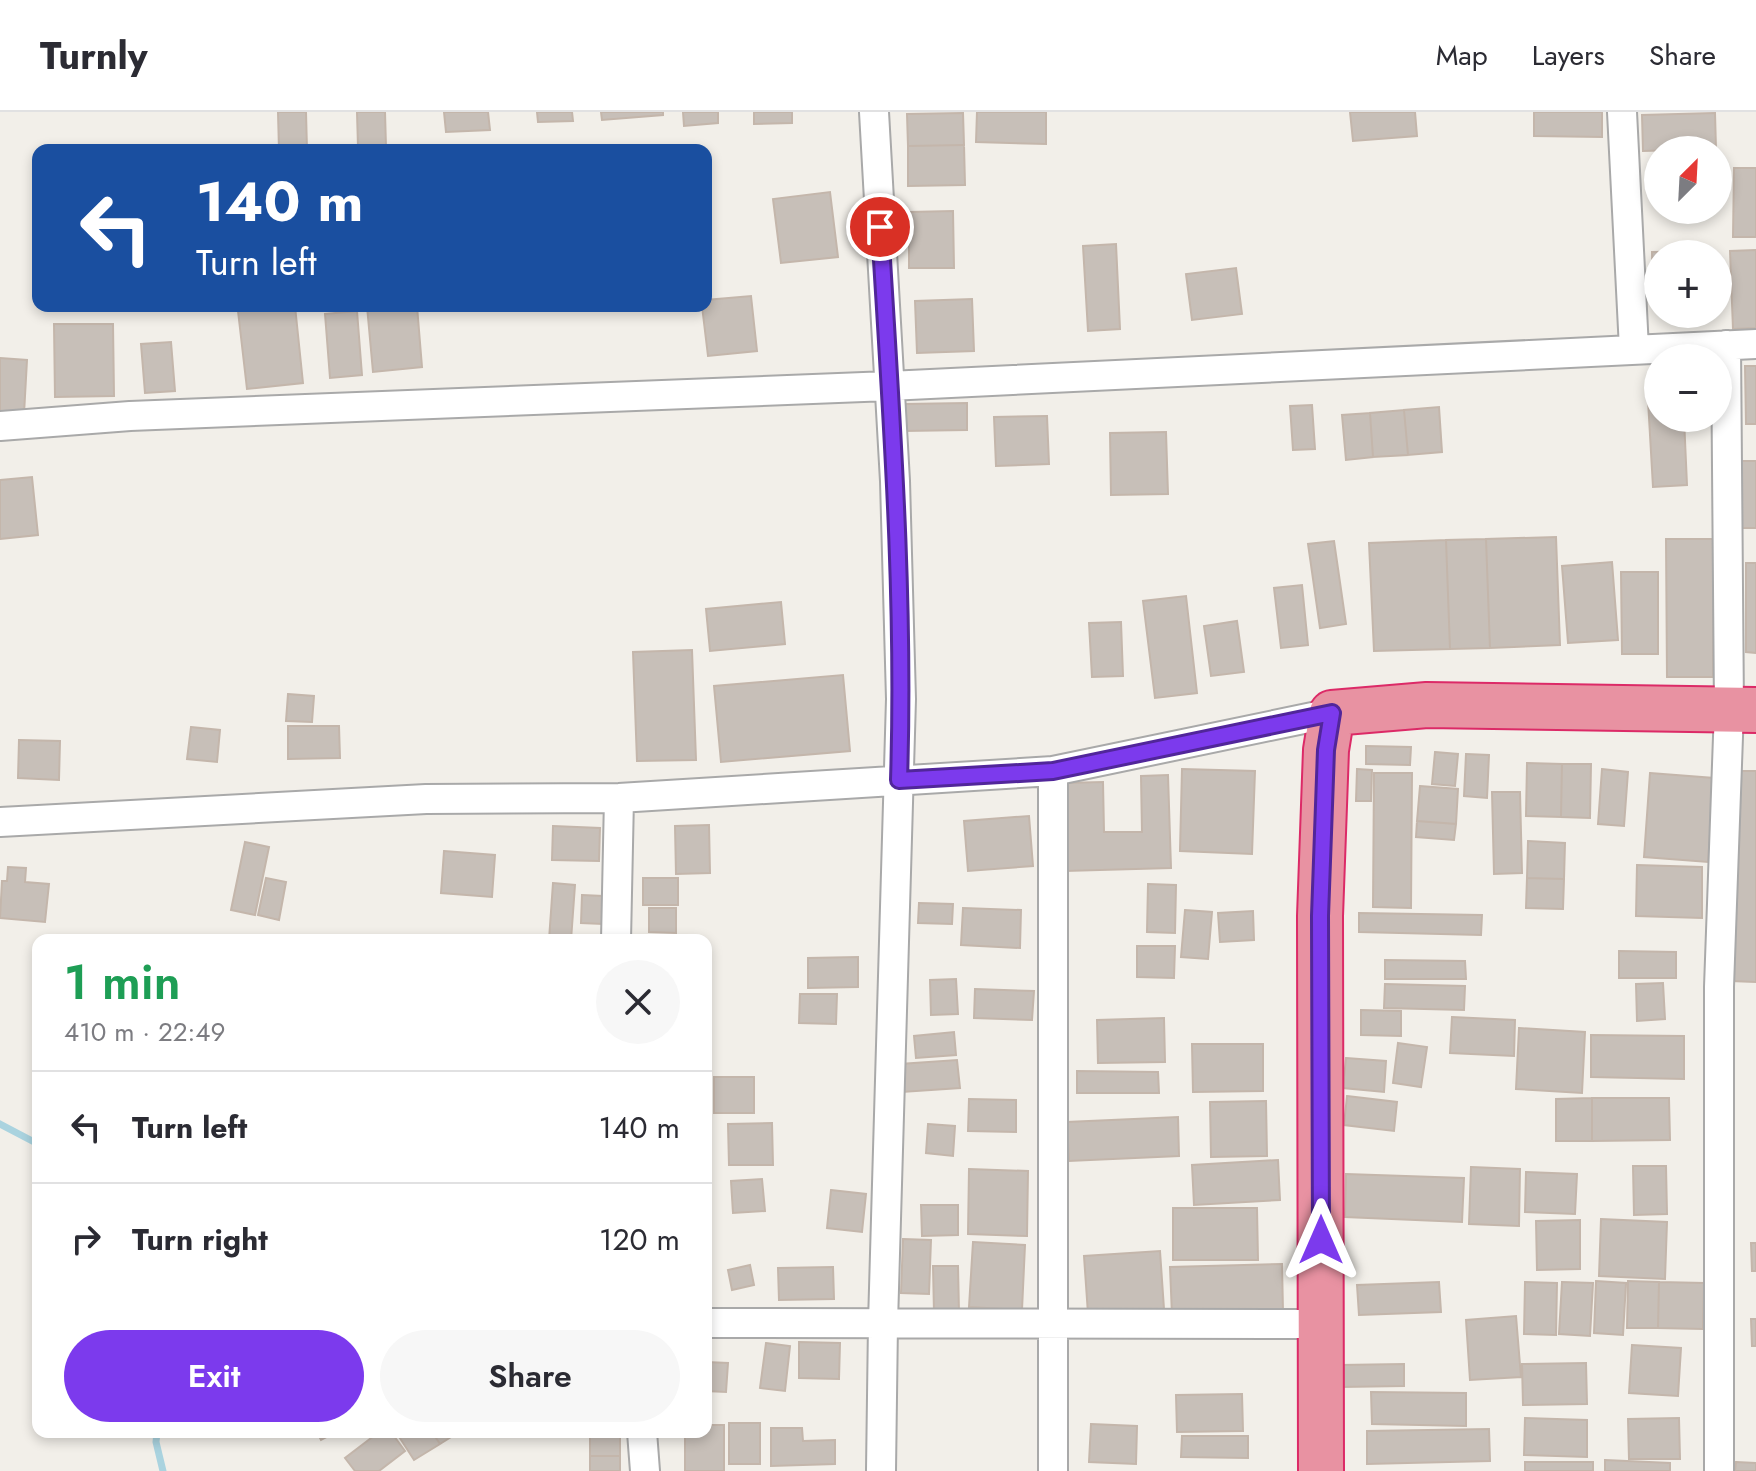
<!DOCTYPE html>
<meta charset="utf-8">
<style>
:root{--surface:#fff;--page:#f7f7f7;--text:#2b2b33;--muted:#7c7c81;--line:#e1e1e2;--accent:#7c3aed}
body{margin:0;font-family:Jost,sans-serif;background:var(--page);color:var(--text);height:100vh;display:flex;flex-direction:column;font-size:30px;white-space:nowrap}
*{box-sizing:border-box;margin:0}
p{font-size:26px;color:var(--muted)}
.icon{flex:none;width:44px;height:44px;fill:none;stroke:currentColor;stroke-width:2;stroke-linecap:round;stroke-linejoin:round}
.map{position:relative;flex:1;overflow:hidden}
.sheet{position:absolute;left:32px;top:822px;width:680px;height:504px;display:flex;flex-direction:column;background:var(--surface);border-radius:16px;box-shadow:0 4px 12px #0003}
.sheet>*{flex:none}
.guide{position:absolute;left:32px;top:32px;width:680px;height:168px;border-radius:16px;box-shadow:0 4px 12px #0003;background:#1a4fa0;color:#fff;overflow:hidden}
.needle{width:52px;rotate:24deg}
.buttons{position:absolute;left:1644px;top:24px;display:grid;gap:16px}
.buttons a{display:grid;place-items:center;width:88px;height:88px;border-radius:50%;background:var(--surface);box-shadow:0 4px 12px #0003;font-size:40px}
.pin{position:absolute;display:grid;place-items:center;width:68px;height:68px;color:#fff;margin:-34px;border:4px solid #fff;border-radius:50%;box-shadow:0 2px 8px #0007}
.me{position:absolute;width:88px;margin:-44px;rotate:0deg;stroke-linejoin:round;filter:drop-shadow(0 0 6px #0008)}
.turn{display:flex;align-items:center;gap:28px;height:168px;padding:0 32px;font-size:36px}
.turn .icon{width:104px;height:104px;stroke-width:2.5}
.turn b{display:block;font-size:56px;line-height:68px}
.round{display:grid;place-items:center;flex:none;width:84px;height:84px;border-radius:42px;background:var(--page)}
.headline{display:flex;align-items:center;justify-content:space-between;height:136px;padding:0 32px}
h1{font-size:48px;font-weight:600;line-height:60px;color:#1e9e55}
.button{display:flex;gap:16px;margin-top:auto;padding:16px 32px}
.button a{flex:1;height:92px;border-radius:48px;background:var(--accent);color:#fff;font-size:32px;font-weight:600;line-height:92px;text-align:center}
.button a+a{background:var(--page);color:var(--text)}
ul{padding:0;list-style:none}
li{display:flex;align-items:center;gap:24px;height:112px;padding:0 32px;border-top:2px solid var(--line)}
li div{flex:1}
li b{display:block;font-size:30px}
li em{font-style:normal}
header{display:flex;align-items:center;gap:48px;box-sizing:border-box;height:112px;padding:0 40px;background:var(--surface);border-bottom:2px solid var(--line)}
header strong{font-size:38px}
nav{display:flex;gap:44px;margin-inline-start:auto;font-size:28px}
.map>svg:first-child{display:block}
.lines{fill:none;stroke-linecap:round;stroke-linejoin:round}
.stream{stroke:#aad3df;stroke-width:7}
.building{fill:#c7bfb8;stroke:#c4b6ab;stroke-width:2}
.street-casing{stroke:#a9a9a9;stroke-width:32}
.highway-casing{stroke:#dc2a67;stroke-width:48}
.street{stroke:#fff;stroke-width:28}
.highway{stroke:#e892a2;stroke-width:44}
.route-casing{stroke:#51269a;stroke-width:20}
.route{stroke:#7c3aed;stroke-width:14}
</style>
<header>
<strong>Turnly</strong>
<nav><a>Map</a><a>Layers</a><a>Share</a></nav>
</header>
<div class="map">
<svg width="1756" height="1359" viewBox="0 0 1756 1359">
<rect width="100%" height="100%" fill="#f2efe9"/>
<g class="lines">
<path class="stream" d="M0,1012l38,20
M157,1320l-1,10 7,29"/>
</g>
<path class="building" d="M278,0h28l1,38h-28z
M357,0h28l1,35h-28z
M444,0h44l2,18 -44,2z
M537,0h35l1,9 -35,1z
M601,0h62v3l-61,5z
M683,0h35v11l-34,3z
M754,0h38v11l-38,1z
M977,0h69v32l-70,-2z
M1350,0h65l2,24 -64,5z
M1534,0h68v25l-68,-1z
M963,1l1,32 -56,1 -1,-32z
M1715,1l1,36 -73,2 -1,-36z
M964,33l1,40 -57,1v-40z
M1649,53h9v34h-8z
M1734,56h22v69h-23z
M830,80l8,65 -57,6 -8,-64z
M953,99l1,57h-45v-56z
M1116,132l4,85 -32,2 -5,-85z
M1756,138v78l-23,1 -3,-78z
M1713,139v3h-55v49h-5l-1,-51z
M1236,156l6,46 -50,6 -6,-46z
M751,184l6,55 -49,5 -6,-50h4v-6z
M972,187l2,52 -57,2 -2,-52z
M295,194l8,77 -56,6 -9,-78z
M367,194h50l5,61 -49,5z
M357,199l5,64 -32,3 -5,-64z
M54,212h59l1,72 -59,1z
M171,230l4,49 -30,2 -4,-49z
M0,246l27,2 -3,54 -24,-2z
M1745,254h11v58h-10z
M1658,270v36h26l3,67 -34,2 -6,-104z
M967,291v27l-63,1v-27z
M1312,293l3,44 -22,1 -3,-44z
M1439,295l3,45 -34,3 -4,-45z
M1404,298l4,45 -35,2 -3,-44z
M1370,301l3,44 -27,3 -4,-45z
M1047,304l2,48 -53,2 -2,-49z
M1166,320l2,62 -57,1 -1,-62z
M1741,349h15v67h-15z
M32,365l6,58 -38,4v-59z
M1556,425l4,108 -70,3 -4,-109z
M1486,427l4,109 -40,1 -4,-109z
M1666,427h47v138h-46z
M1446,428l4,109 -76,2 -5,-108z
M1334,429l12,83 -26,4 -12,-84z
M1612,450l6,78 -50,3 -6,-77z
M1746,451h10v90l-10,-1z
M1621,460h37v82h-36z
M1302,473l6,60 -27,3 -7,-60z
M1186,484l11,97 -42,5 -12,-97z
M781,490l4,42 -75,7 -4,-42z
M1237,509l7,51 -33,4 -7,-50z
M1121,510l2,54 -31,1 -3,-54z
M692,538l4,110 -59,1 -4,-109z
M843,563l7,76 -129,11 -7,-76z
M288,582l26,2 -2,26 -26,-1z
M288,614h51l1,32 -52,1z
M191,615l29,3 -3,32 -30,-3z
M19,628l41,1 -1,39 -41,-2z
M1366,634l45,1 -1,18 -44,-1z
M1435,640l23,2 -3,32 -23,-2z
M1466,642l23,1 -2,43 -23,-2z
M1527,651l35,1 -1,53 -35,-1z
M1562,652h29l-1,54 -29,-1z
M1182,657l73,2 -3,83 -72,-3z
M1357,657l15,1 -1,31h-15z
M1602,657l26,3 -4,54 -26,-2z
M1737,659h19v211l-25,-1z
M1374,661h38l-1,135 -38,-1z
M1650,661l64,5 -6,84 -64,-5z
M1168,663l3,93 -106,3 -2,-88 40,-1 1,50h38l-1,-56z
M1420,674l38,3 -2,35 -39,-3z
M1492,680h28l2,81 -28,1z
M1029,704l4,50 -65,5 -4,-50z
M1417,709l39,3 -2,16 -38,-3z
M709,713l1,48 -34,1 -1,-48z
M553,714l47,2 -1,33 -47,-1z
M1528,729l37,2 -1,36 -37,-1z
M245,730l24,5 -14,68 -24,-5z
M444,739l51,4 -3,42 -51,-4z
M1637,753l65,2v51l-66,-2z
M8,755l18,1 -1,14 24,2 -4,38 -45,-4 2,-37h5z
M266,766l20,4 -7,38 -21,-5z
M643,766h35v27h-35z
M1527,766l37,1 -1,30 -37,-1z
M553,771l22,2 -4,55h-22z
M1148,772l28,1 -1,48 -28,-1z
M582,783l21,1v28l-22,-1z
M919,791l34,1 -1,20 -34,-1z
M649,796h27v25l-27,-1z
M963,796l58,2 -1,38 -59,-3z
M1185,798l27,2 -4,47 -27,-2z
M1253,799l1,29 -34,2 -2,-29z
M1359,801l123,2 -1,20 -122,-3z
M1137,834h38l-1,32 -37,-1z
M1619,839l57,1v26h-57z
M858,845v30l-50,1v-30z
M1385,848l80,1 1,18h-81z
M956,867l2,35 -27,1 -1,-35z
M1663,871l2,36 -28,2 -1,-37z
M1385,872l80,2 -1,24 -80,-2z
M975,877l59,2 -2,29 -58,-2z
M800,882h37l-1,30 -37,-1z
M1361,898l40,1v25l-40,-1z
M1452,905l63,3 -1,36 -64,-3z
M1164,906l1,44 -67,1 -1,-43z
M1519,916l66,4 -3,61 -66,-4z
M954,920l2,23 -40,3 -2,-22z
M1591,923l93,1v43l-93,-2z
M1398,931l29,4 -6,40 -28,-4z
M1192,932h71v47l-70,1z
M1346,946l40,3 -2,31 -41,-4z
M957,948l3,28 -58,4 -2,-28z
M1077,959l81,1 1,21h-82z
M714,965h40v36h-40z
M1347,984l50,6 -3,29 -50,-6z
M1592,986v43h-36v-42z
M1592,986h77l1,42 -78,1z
M969,987l47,1v32l-48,-1z
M1266,989l1,55 -56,1 -1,-55z
M1178,1005l1,39 -110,5 -2,-39z
M772,1011l1,42h-44l-1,-41z
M928,1012l27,2 -2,30 -27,-3z
M1278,1048l2,40 -86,5 -2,-40z
M1633,1054h33l1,48 -33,1z
M1471,1055l49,2 -1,57 -50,-2z
M969,1057l59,2 -1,65 -59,-2z
M1526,1060l51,2 -2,40 -50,-2z
M1346,1062l118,4 -2,44 -117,-5z
M762,1067l3,32 -32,2 -2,-32z
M831,1078l35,4 -4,38 -35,-4z
M921,1093h37v30l-36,1z
M1173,1096h84l1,52h-85z
M1601,1107l66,3 -2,57 -66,-3z
M1580,1108v49l-43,1 -1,-49z
M903,1127l28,1 -2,54 -28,-1z
M973,1130l52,3 -3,65 -53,-3z
M1751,1131h5v28h-4z
M1160,1139l4,58 -76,5 -4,-58z
M1282,1152l1,48 -111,3 -2,-48z
M750,1153l4,20 -22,5 -4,-20z
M933,1154h25l1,47h-25z
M833,1155l1,32 -55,1 -1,-32z
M1596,1169l30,2 -3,52 -29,-2z
M1628,1169l31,1 -1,46h-31z
M1439,1170l2,30 -82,3 -2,-30z
M1525,1170l32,1 -1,52 -32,-1z
M1562,1170l31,1 -3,53 -31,-2z
M1659,1170l45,1 -1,46 -45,-1z
M1516,1204l5,61 -51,3 -4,-60z
M1751,1207h5v27h-4z
M799,1230l41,1 -1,36 -40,-1z
M766,1231l24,3 -5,45 -25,-3z
M1632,1233l49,3 -3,48 -49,-3z
M706,1250l22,1 -2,29 -20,-1z
M1586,1251l1,41 -64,1 -1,-41z
M1404,1252v22l-63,1 -1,-22z
M1371,1280l95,1v33l-94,-2z
M1242,1282l1,37 -66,1 -1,-37z
M1525,1306l62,2v37l-63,-2z
M1679,1306l1,41h-51l-1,-40z
M729,1311h31v41h-31z
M1091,1312l46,2 -1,38 -47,-2z
M706,1313h18v46h-39v-39h21z
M771,1316h31l1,13 32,-1v24l-64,2z
M1489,1317l1,32 -123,3v-33z
M317,1320h19l-15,8z
M379,1320h12l14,19 -26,20h-24l-10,-13z
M396,1320h36l8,12 -26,16z
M432,1320h27l-19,12z
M590,1320h30v24h-30z
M1182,1324h66v22l-67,-1z
M590,1344h30v15h-30z
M1605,1348l65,3v8h-65z
M1525,1350h68v9h-68z
M1736,1350l20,1v8h-21z"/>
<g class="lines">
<g class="street-casing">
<path id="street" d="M874,0l21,369 6,218 -18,624 -2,148
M1622,0l12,237
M0,314l130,-10 759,-30 867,-42
M0,710l426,-23 193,-1 434,-27 279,-58
M616,828l3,-142
M706,1211l615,1
M642,1320l3,39
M1053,1359v-700
M1719,1359v-484l10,-278 -3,-364"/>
</g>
<g class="highway-casing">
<path id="highway" d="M1321,1359l-1,-555 6,-166 6,-37 95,-8 329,5"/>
</g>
<use href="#street" class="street"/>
<use href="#highway" class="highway"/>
</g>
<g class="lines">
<g class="route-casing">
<path id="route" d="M880,115c11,184 25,369 19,553l154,-9 279,-58 -6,37 -6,166 1,324"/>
</g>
<use href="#route" class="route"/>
</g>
</svg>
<div class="buttons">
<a><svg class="needle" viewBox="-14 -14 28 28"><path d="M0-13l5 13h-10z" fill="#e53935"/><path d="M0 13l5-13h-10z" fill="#7c7c81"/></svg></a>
<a>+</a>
<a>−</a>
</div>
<div class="pin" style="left:880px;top:115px;background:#d93025"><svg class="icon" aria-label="arrive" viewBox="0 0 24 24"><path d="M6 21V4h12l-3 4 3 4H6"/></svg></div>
<svg class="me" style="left:1321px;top:1128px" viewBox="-20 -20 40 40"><path d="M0-17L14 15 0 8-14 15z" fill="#7c3aed" stroke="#fff" stroke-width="4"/></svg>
<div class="guide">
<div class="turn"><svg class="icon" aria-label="left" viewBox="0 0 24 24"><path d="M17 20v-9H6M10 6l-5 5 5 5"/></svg><div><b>140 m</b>Turn left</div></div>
</div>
<section class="sheet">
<div class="headline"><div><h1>1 min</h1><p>410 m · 22:49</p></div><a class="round"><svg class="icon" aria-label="close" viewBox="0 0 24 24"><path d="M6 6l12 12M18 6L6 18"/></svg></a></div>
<ul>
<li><svg class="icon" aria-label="left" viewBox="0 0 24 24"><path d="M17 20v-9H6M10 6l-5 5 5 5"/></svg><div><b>Turn left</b></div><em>140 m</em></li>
<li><svg class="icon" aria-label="right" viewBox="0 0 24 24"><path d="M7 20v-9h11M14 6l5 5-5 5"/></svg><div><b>Turn right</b></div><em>120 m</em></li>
</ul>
<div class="button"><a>Exit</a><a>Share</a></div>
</section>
</div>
